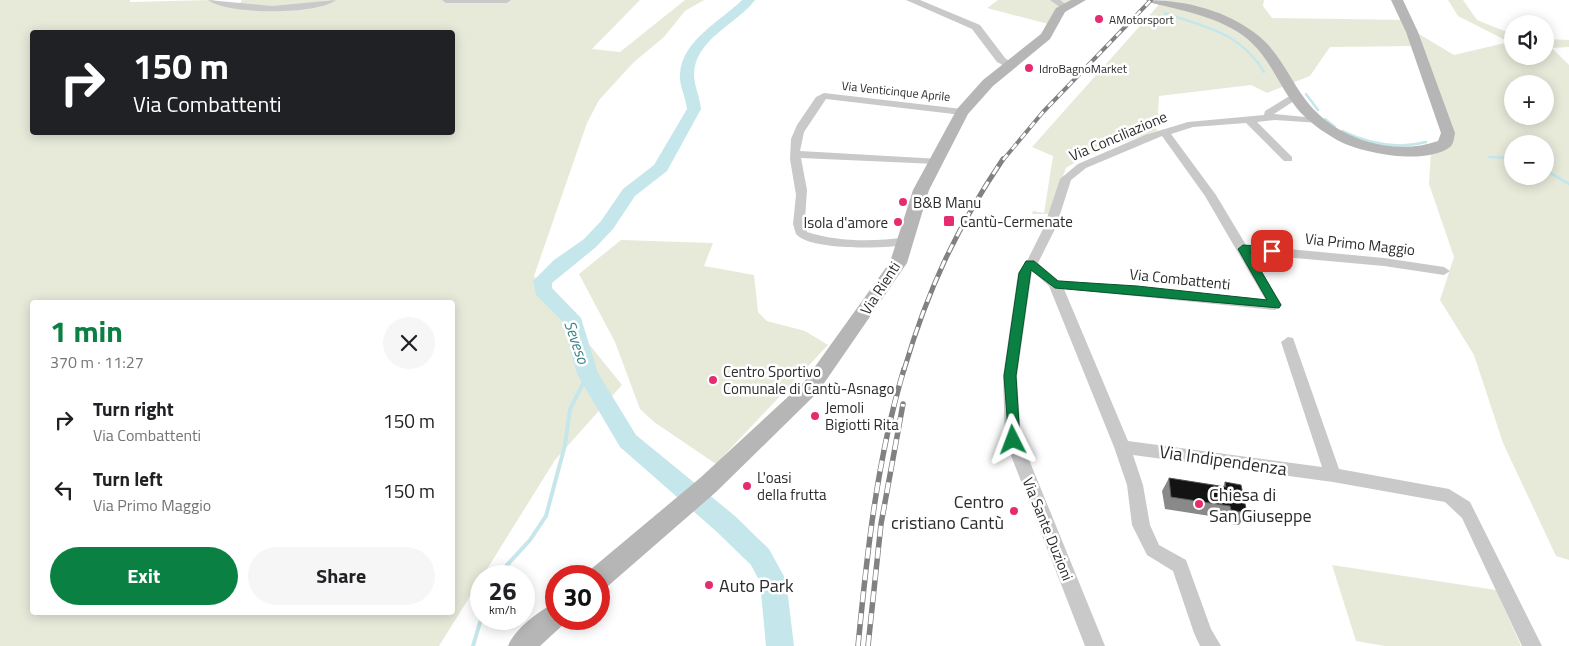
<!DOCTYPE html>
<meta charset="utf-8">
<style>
:root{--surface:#fff;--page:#f6f6f6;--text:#202124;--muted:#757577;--accent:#0b8043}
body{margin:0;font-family:"Titillium Web",sans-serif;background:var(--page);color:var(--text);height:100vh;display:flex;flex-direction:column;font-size:19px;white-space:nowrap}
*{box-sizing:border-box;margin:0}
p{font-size:16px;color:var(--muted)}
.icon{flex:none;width:28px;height:28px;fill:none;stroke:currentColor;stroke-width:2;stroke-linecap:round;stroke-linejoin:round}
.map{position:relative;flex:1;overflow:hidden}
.details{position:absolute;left:30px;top:300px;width:425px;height:315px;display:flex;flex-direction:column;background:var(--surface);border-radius:5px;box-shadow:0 2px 12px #0003}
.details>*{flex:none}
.top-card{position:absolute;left:30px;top:30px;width:425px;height:105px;border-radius:5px;box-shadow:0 2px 12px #0003;background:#202124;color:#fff;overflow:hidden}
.fabs{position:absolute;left:1504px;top:15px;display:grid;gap:10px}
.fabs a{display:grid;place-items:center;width:50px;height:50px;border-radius:50%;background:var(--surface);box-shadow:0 2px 12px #0003;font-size:25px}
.speed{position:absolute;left:470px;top:565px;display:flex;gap:10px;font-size:25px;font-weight:700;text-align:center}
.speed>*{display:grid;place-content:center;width:65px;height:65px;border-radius:50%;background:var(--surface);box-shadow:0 2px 12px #0003;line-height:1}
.speed small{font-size:12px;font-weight:400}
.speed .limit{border:8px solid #d22;background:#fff;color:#111}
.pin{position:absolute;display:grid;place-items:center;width:42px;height:42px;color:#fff;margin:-21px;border-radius:10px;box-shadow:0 2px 8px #0006}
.me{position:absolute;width:55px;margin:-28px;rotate:357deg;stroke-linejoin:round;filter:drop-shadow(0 0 4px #0008)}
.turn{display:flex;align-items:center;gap:18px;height:105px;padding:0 20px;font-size:22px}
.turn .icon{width:65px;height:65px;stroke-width:2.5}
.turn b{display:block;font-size:35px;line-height:42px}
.round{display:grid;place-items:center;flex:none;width:52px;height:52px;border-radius:26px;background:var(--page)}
.head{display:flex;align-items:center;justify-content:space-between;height:85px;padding:0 20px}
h1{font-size:30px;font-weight:700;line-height:38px;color:var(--accent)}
.primary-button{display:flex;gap:10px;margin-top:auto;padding:10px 20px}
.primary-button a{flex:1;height:58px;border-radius:30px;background:var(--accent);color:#fff;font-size:20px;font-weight:700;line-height:58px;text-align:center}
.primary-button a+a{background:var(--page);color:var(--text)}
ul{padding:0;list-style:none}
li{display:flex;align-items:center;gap:15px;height:70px;padding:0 20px}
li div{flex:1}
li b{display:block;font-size:19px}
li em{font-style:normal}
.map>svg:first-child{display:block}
.green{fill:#e7ead9;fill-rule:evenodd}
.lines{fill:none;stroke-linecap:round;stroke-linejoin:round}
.stream-far2{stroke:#c5e7eb;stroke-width:2.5}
.stream-far1{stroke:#c5e7eb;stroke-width:3}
.stream{stroke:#c5e7eb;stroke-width:4}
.river{fill:#c5e7eb;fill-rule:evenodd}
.minor{fill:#c9c9c9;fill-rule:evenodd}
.tertiary{fill:#c9c9c9;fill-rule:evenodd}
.secondary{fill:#b6b6b6;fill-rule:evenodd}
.rail-far2-casing{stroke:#818181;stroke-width:4}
.rail-far1-casing{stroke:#818181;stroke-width:5}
.rail-casing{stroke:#818181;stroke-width:5.5}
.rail-far2{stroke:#fff;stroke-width:2.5;stroke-dasharray:7;stroke-linecap:butt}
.rail-far1{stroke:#fff;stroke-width:3;stroke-dasharray:9;stroke-linecap:butt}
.rail{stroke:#fff;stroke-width:4;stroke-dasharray:11;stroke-linecap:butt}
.wall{fill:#898989}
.building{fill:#131313;stroke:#5a5a5a}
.route{fill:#0b8043;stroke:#07532c}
.poi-dot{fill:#e62b70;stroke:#fff;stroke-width:2}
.labels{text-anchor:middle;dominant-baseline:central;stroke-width:5;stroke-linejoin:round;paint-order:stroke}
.far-poi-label{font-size:12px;fill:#2c2c2c;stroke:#fff;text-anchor:start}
.far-street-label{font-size:12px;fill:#2c2c2c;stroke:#fff}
.street-label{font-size:15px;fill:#2c2c2c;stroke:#fff}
.poi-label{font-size:15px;fill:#2c2c2c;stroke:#fff;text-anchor:start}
.water-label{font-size:16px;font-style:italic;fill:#388088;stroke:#fff}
.near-street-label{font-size:18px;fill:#2c2c2c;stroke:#fff}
.near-poi-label{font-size:18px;fill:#2c2c2c;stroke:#fff;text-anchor:start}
</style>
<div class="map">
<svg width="1569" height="646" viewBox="0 0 1569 646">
<rect width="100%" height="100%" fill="#fff"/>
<path class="green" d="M0,0h130v2l82,-2 26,7 4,-7h398l-48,49 28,3 65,-52h19l-19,11 -21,26 -30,25 -35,38 -12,23 -53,153 88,109 -67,75 -116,186h-439zM32,32h420v100h-420zM32,302h420v310h-420z
M998,0h77l-27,24 -61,-16z
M1163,0h101l-1,6 9,12 140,2 7,14 35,21 55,-13 -51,-26 -10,-16h15l14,20 35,14v22h33v-17l24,1v7l-17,1 17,17v495l-13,-4 -53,-113 -29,-88 -34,-55 14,-43 -25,-73 2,-33 14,-7 -28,-98 -87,1 -20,29 -43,17 -16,-8 -92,11 -2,35 -72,25 -19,12 -17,46h-17l1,-3 11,2 9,-57 -21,-9zM1512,84h33v32h-33zM1512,144h33v32h-33z
M621,240l92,3 -9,23 50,9 4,37 9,9 38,10 23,14 -112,119 -62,-42 -14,-13 -25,-67 -36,-68z
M1332,565l164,25 25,56h-136l-29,-5z"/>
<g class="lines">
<path class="stream-far2" d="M1165,13c42,15 75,19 99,59
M1306,94l12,16
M1325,119l10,8
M1342,131c27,13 54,19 84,11
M1489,157l23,1"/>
<path class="stream-far1" d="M1545,170l24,14"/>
<path class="stream" d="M497,576l33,-36 16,-24 19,-71 5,-36 18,-35
M473,646l8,-27"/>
<path class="river" d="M742,0h13c-18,24 -60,39 -61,74 0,12 6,23 7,35l-34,62 -32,25 -22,33 -17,18 -44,36v5l29,30 17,55 38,62 99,81 34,33 17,31 8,66h-28l-6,-64 -9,-17 -34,-33 -97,-85 -43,-73 -15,-53 -26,-26 -3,-14 21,-21 30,-21 17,-18 22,-32 31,-24 33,-56c-1,-12 -8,-23 -7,-35 2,-34 41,-53 62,-74z"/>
<path class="minor" d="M208,0l64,6 64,-6c-19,15 -109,15 -128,0z
M442,0h69l-4,3h-61z
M1050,0h10l8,6 -7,2z
M1296,92l4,1v4l-26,17 42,4 5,3 -1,2 -45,-3 -18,2 35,35v4h-8l-38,-38 -53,4 -22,7 45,61 30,50 138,13 60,9 6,4 -6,4 -60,-9 -133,-12 31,51 -7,5 -211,-21 64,152 194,26 -41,-125 7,-5 5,1 46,131 110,20 21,13 72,144h-20l-60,-128 -17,-16 -112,-20 -200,-27 10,30 7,40 9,20 27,15 25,69 10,17h-21l-6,-13 -21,-62 -26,-16 -15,-30 -5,-40 -13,-38 -65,-161 -17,-15 -15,105 4,64 84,206h-20l-80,-206 -2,-64 15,-103 10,-14 16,-32 16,-48 18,-15 67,-29 43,-13 76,-7 1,-4zM1162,136l43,60 60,103 -207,-19 -20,-17 18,-36 15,-47 15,-12z
M824,93l138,16 5,3 -5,3 -136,-16 -22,33 -4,19 140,8v4l-4,1 -135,-6 6,32 -2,29 2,13c31,10 67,10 99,5l6,4 -2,3c-21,5 -100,7 -114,-10l-3,-10 3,-29 -6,-36 1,-20 6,-14 19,-28z"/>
<path class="tertiary" d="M906,0h14l60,25 25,33 11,8 -6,3 -13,-7 -25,-33z"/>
<path class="secondary" d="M1071,0h15l-21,12 -15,27 -57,47 -25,28 -39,76 -22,73 -89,129 -102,100 -108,94 -9,3v-13h-11l2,-6 110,-92 104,-96 86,-120 23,-72 44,-81 26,-29 58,-46 15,-26z
M1146,0c40,0 83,11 114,37 20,17 30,42 45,62 29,40 88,58 133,42l3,-8 -35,-101 -15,-32h12l15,32 37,101c-1,4 -1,11 -5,14 -24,18 -82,7 -107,-4 -16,-8 -30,-18 -43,-31 -22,-25 -30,-58 -59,-78 -29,-19 -61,-24 -93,-32z
M556,603v16h11l-2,4 -25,23h-32c7,-17 31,-36 48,-43z"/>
<g class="rail-far2-casing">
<path id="rail-far2" d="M1003,160l40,-48 108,-112"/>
</g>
<g class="rail-far1-casing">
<path id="rail-far1" d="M904,370c24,-81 52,-141 99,-211"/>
</g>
<g class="rail-casing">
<path id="rail" d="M858,646c9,-93 19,-187 46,-277
M868,646l13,-122 22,-120"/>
</g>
<use href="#rail-far2" class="rail-far2"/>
<use href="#rail-far1" class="rail-far1"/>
<use href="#rail" class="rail"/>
</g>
<path class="wall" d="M1169,478l54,9 2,-5 22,31 -8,12 -16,-2v-5l-58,-9 -3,-18z"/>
<path class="building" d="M1169,478l57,9 -1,-5 16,3 6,28 -16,-3 -1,-4 -59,-9z"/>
<path class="route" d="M1243,245l29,2 6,4 -6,3 -22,-2 31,53 -2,3 -224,-20 -24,-18 -15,106 4,64 -7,5 -4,-1 -5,-68 15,-103 7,-12h8l24,20 79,5 130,14 -29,-51z"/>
<g class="poi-dot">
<circle cx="1099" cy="19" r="5"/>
<circle cx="1029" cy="68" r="5"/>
<circle cx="903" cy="202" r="5"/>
<rect x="943" y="215" width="12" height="12" rx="2.5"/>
<circle cx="898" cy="222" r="5"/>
<circle cx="713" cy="380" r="5"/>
<circle cx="815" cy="416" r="5"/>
<circle cx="747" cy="486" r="5"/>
<circle cx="1199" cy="504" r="5"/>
<circle cx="1014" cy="511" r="5"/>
<circle cx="709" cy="585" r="5"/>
</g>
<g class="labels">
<g class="far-poi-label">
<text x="1109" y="19">AMotorsport</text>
<text x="1039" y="68">IdroBagnoMarket</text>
</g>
<g class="far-street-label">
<text transform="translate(896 91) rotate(6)">Via Venticinque Aprile</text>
</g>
<g class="street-label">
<text transform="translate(1118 136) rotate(-23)">Via Conciliazione</text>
<text transform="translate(1360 244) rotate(6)">Via Primo Maggio</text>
<text transform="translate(1180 279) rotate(6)">Via Combattenti</text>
<text transform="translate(880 288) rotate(-57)">Via Rienti</text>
<text transform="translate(1048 529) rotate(68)">Via Sante Duzioni</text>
</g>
<g class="poi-label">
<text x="913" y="202">B&amp;B Manu</text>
<text x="960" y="221">Cantù-Cermenate</text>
<text x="888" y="222" text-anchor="end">Isola d'amore</text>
<text x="723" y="371">Centro Sportivo<tspan x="723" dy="17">Comunale di Cantù-Asnago</tspan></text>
<text x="825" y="407">Jemoli<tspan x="825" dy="17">Bigiotti Rita</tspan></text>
<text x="757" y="477">L'oasi<tspan x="757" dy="17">della frutta</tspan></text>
</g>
<g class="water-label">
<text transform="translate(577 342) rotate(71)">Seveso</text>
</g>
<g class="near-street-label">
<text transform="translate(1223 460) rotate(8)">Via Indipendenza</text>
</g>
<g class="near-poi-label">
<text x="1209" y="494">Chiesa di<tspan x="1209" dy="21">San Giuseppe</tspan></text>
<text x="1004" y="501" text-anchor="end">Centro<tspan x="1004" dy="21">cristiano Cantù</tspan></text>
<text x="719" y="585">Auto Park</text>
</g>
</g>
</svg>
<div class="fabs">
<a><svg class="icon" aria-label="sound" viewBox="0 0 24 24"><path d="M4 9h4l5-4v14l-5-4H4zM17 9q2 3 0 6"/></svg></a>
<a>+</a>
<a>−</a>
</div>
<div class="speed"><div>26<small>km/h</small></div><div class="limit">30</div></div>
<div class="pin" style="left:1272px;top:251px;background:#d93025"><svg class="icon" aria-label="arrive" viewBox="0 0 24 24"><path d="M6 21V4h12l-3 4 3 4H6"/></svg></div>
<svg class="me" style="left:1013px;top:440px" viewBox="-20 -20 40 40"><path d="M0-17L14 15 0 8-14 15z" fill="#0b8043" stroke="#fff" stroke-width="4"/></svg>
<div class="top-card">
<div class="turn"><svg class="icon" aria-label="right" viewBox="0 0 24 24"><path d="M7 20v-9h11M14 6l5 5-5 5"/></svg><div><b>150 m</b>Via Combattenti</div></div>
</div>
<section class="details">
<div class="head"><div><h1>1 min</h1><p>370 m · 11:27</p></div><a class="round"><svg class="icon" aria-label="close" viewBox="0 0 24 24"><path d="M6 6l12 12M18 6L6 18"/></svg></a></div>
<ul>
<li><svg class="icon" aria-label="right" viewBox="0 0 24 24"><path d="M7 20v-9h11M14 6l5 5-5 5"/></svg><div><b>Turn right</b><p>Via Combattenti</p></div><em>150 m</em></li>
<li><svg class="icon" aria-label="left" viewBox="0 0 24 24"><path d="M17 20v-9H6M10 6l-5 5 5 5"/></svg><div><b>Turn left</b><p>Via Primo Maggio</p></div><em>150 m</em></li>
</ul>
<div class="primary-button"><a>Exit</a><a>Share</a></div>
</section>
</div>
